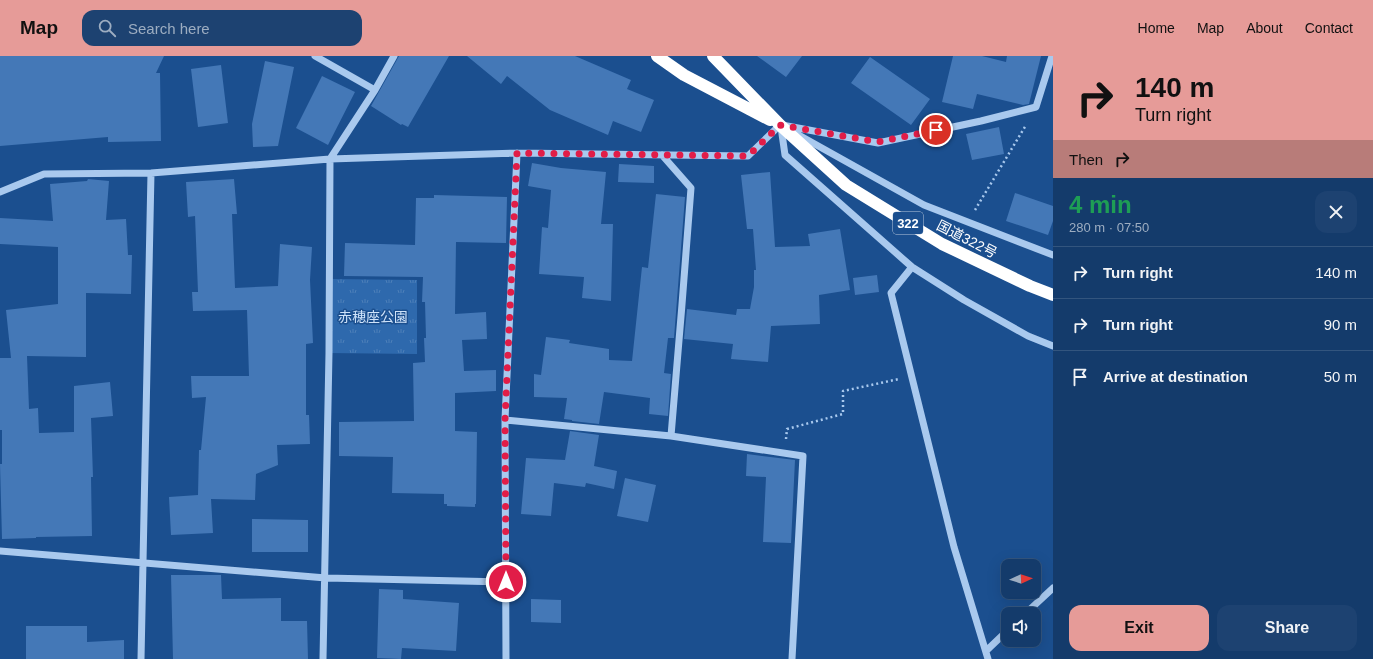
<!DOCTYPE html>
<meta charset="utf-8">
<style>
:root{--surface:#143b6b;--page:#1d4271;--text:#f1f3f6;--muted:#9dadc1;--line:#33557e;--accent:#e69b98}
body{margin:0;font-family:Helvetica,"Noto Sans JP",sans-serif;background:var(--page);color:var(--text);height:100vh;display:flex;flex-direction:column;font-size:15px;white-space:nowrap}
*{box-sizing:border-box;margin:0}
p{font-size:13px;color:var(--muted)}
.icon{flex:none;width:22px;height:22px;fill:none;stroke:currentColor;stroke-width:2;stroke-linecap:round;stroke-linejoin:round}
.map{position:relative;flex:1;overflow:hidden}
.panel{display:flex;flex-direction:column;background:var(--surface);width:320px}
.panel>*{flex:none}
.guide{background:#e69b98;color:#111;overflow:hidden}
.needle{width:26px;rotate:87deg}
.controls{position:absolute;left:1001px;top:503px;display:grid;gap:8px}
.controls a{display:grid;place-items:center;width:40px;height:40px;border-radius:8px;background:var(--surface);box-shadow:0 4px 16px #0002,0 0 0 1px var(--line);font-size:20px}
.pin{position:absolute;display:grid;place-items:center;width:34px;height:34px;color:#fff;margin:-17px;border:2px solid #fff;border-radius:50%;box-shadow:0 1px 4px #0007}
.me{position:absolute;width:44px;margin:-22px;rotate:0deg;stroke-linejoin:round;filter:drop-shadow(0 0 3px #0008)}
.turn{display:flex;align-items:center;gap:14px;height:84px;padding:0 16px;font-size:18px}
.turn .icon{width:52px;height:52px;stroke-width:2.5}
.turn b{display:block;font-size:28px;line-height:34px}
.then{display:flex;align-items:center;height:38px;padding:0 16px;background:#0003;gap:8px;font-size:15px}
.round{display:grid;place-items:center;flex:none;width:42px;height:42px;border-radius:12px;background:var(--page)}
.head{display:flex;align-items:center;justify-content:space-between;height:68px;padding:0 16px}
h1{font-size:24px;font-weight:700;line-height:30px;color:#1e9e55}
.button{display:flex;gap:8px;margin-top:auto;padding:8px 16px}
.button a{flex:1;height:46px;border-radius:12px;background:var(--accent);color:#111;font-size:16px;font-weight:700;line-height:46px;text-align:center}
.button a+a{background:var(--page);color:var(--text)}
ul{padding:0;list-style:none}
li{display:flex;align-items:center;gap:12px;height:52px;padding:0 16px;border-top:1px solid var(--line)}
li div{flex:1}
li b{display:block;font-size:15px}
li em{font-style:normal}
header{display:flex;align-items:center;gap:24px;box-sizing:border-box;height:56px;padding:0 20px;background:var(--accent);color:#111}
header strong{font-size:19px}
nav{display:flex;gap:22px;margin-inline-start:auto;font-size:14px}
.search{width:280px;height:36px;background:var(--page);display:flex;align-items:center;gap:10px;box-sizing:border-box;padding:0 14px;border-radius:12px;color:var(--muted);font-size:15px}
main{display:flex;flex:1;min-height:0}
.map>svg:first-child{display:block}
.park{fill:url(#park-tufts)}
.building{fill:#4478b7}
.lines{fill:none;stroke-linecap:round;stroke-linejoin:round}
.path{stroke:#a9c9ee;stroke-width:2.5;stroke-dasharray:2 3;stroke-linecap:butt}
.minor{stroke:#a9c9ee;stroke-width:7}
.highway{stroke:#fff;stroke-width:12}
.route{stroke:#e11d48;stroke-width:7;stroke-dasharray:0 12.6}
.labels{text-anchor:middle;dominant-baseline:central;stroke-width:3;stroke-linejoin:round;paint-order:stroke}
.shield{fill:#1b4f8f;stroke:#bbcadd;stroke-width:1}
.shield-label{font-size:13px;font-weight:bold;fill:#fff}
.street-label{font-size:14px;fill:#fff;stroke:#1b4f8f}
.park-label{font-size:14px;fill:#cfe3fa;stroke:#1b4f8f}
</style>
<header>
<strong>Map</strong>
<div class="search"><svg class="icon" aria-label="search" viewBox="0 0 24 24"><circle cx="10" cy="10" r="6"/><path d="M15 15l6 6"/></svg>Search here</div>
<nav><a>Home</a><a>Map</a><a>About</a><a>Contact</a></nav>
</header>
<main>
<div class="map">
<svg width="1053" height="603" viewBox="0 0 1053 603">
<defs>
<pattern id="park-tufts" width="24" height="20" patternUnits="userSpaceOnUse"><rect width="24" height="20" fill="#2e69ad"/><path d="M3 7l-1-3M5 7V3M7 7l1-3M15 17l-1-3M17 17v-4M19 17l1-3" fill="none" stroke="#4d80b9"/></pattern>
</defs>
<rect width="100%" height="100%" fill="#1b4f8f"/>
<path class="park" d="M330,223l87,1v74l-88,-1z"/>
<path class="building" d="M0,0h164l-8,17h4l1,68 -53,1v-5l-108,9z
M399,0h50l-41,71 -6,-3 -1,1 -30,-19z
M467,0h108l56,24 -4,9 27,11 -13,32 -28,-11 -5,14 -58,-25 -43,-34 -6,8z
M757,0h45l-16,21z
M953,0h29l24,6 1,-6h34l-12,48 -6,1 -46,-11 -4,15 -31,-7z
M870,1l60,42 -19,26 -60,-42z
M265,5l29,6 -16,79 -25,1 -1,-23z
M221,9l7,58 -30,4 -7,-58z
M322,20l33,16 -27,53 -32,-17z
M999,71l5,27 -32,6 -6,-26z
M532,107l29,5 45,4 -5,52h12l-2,77 -29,-3 2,-21 -45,-3 3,-47 6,1 3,-38 -23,-4z
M619,108l35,2v17l-36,-1z
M770,116l5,75 35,-1 -2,-12 32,-5 10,61 -31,5 1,29 -49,2 -3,36 -37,-3 2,-15 -49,-5 3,-30 49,6 1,-6h13l4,-22v-17h2l-3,-41h-6l-6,-54z
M88,123l21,2 -3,39 20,-1 2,36h4l-1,39 -45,-1v64l-59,-1 2,53 9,-1 1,25 35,-1v-46l36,-4 3,34 -22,2 2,59h-2l1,59 -56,1v1l-34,1 -2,-75h2v-34h-2v-72h11l-5,-48 52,-6v-57l-58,-3v-26l53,3 -3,-37 37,-3z
M234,123l3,35h-5l3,74 43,-2 2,-42 32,3 -2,33 3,63 -7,1v71h3l1,29 -33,1 1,20 -22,9 -1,26 -44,-1 2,34 -42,2 -2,-38 29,-2 1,-45h2l5,-53 -14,1 -1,-22h58l-2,-66 -54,1 -1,-19h6l-3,-76 -7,1 -2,-35z
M1015,137l38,13v15l-5,14 -42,-14z
M656,138l29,3 -11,141h-6l-4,35 7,1 -3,42 -19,-2 1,-16 -46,-6 -5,32 -27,-3v-1l-8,-1 3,-21 -33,-1v-23l7,1 5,-38 24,3 -1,3 40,6v11l23,1 10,-94 6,1z
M434,139l73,2 -1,46 -50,-1 -1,72 31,-2 1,27 -25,1 2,31 32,-1v21l-41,2v38l22,1 -1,72h-1v3l-28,-1v-2h-3v-10l-52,-1 1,-36 -54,-1v-34l75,-1 -1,-58 12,-1 -1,-24h2l-1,-36h-3l1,-25 -79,-1 1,-33 70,2 1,-47h18z
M877,219l2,17 -24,3 -2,-17z
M570,375l29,4 -5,31 23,5 -3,18 -28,-6 -1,4 -31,-4 -3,33 -30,-2 5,-56 39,2z
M747,398l48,6 -4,83 -28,-1 3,-65 -20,-1z
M625,422l31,7 -8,37 -31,-6z
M252,463l56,1v32h-56z
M171,519h50l1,24 59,-1v23h26l1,38h-135z
M379,533l24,1v9l56,4 -3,48 -54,-3 -1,11 -24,-1z
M531,543l30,1v23l-30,-1z
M26,570h61v16l37,-2v19h-98z"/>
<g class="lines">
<path class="path" d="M975,154l51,-85
M786,383l1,-10 56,-15v-23l56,-12"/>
<path class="minor" d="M315,0l60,34
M782,69l96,18 103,-22 55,-14 16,-51
M781,71l4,28 127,112 52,33 64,36 25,10
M795,77l129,72 129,50
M662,99l29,33c-6,83 -13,165 -20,248
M0,136l44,-18 107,-1 179,-14 187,-6 231,3 32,-31
M912,211l-21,26 63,254 34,112
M505,364l166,16 132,20 -11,203
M0,495l326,27 180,4
M1025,558l28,-26
M986,595l22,-21
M141,603l10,-486
M323,603l6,-306 1,-194 45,-69 19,-34
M506,603l-1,-239 12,-267"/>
<path class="highway" d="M657,0l27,19 86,45
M713,0l67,69 66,60 96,59 88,42 23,9"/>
</g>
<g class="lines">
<path class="route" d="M506,526l-1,-162 12,-267 231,3 32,-31 98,17 58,-12"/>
</g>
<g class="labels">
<rect class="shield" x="893" y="156" width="30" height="22" rx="3"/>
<g class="shield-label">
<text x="908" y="167">322</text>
</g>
<g class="street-label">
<text transform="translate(967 183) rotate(27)">国道322号</text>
</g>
<g class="park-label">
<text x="373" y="261">赤穂座公園</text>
</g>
</g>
</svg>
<div class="controls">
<a><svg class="needle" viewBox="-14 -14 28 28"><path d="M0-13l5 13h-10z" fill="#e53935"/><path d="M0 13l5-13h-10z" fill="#9dadc1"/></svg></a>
<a><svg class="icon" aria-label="sound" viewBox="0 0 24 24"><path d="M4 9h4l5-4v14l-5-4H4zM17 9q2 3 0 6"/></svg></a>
</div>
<div class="pin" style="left:936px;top:74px;background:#d93025"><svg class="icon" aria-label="arrive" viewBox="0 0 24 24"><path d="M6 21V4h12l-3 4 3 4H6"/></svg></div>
<svg class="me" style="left:506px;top:526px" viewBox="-20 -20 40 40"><circle r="17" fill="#e11d48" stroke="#fff" stroke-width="3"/><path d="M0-11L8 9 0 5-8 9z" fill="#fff"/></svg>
</div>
<section class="panel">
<div class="guide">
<div class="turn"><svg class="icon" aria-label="right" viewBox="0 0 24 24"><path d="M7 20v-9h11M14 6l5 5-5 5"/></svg><div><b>140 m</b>Turn right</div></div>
<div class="then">Then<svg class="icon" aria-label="right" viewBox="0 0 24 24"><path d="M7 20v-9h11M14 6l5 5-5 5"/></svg></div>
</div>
<div class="head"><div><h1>4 min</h1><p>280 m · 07:50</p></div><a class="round"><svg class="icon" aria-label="close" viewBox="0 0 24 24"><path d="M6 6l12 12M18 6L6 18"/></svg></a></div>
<ul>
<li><svg class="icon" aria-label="right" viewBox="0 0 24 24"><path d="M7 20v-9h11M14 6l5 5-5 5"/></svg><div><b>Turn right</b></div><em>140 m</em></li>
<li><svg class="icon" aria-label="right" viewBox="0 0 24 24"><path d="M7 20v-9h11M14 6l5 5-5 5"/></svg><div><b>Turn right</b></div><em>90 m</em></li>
<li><svg class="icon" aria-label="arrive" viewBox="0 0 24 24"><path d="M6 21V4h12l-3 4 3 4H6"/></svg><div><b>Arrive at destination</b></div><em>50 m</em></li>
</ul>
<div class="button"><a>Exit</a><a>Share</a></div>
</section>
</main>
